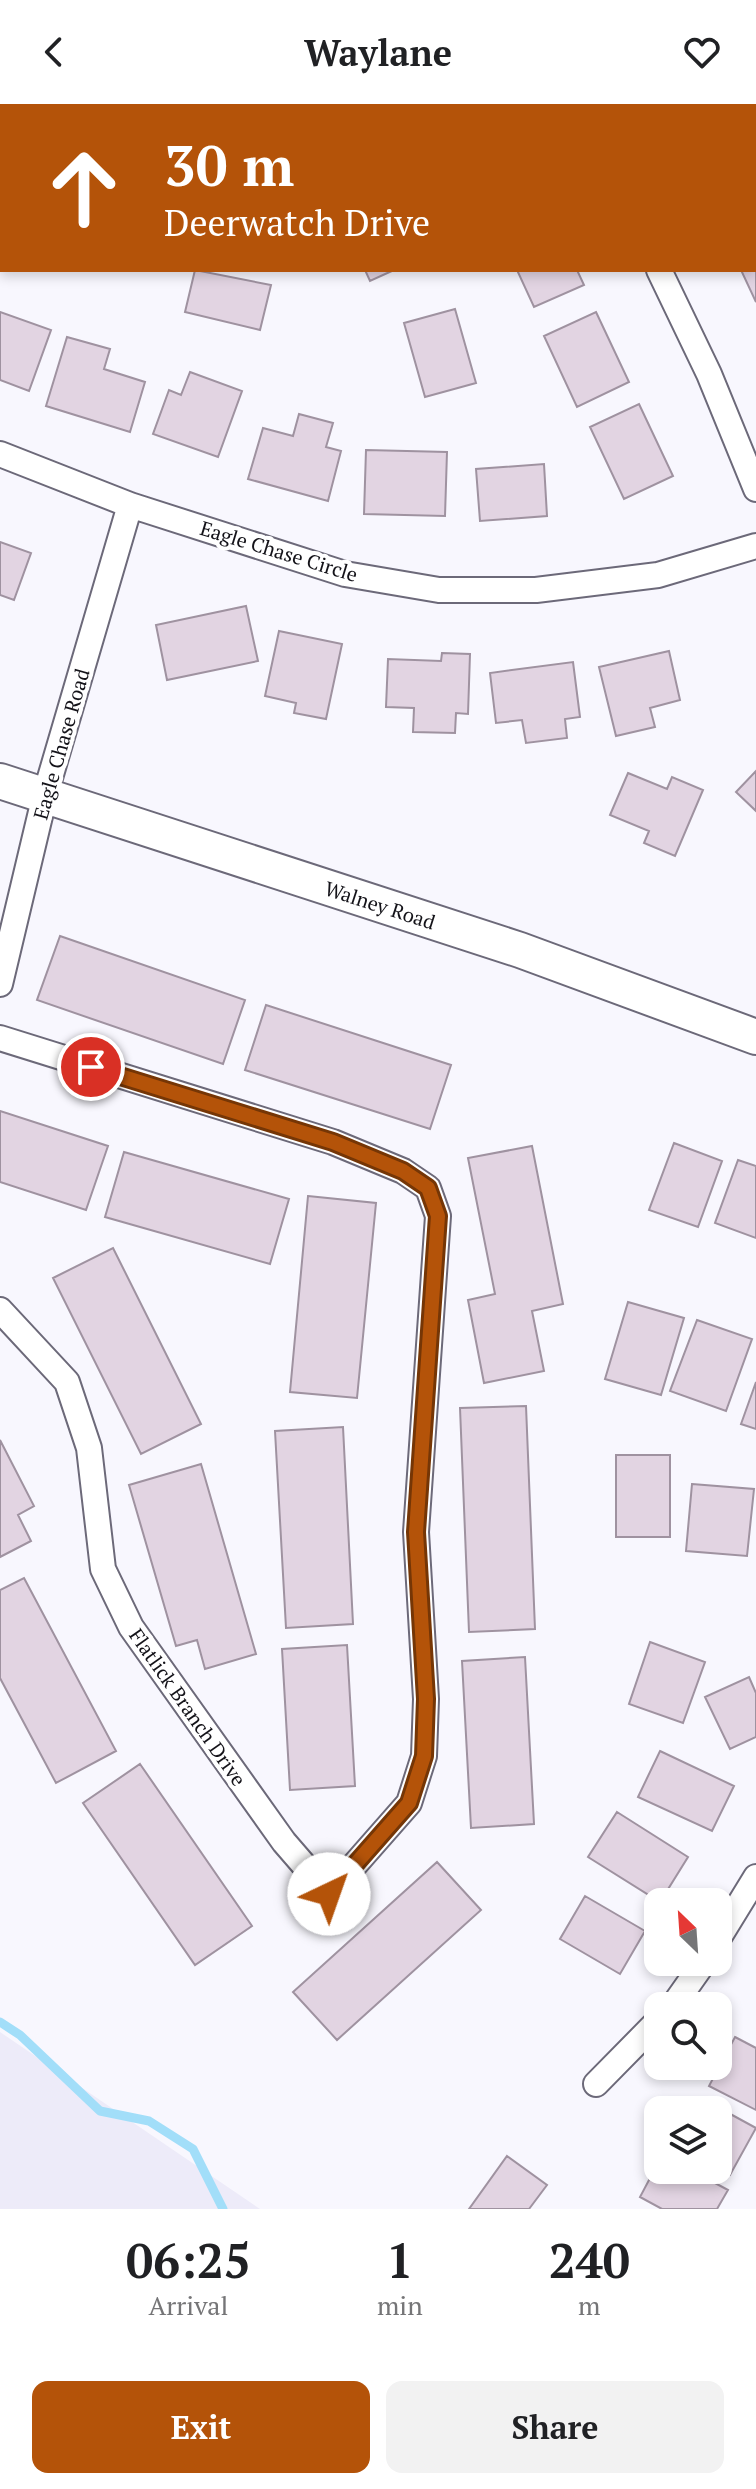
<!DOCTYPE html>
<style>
:root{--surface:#fff;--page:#f2f2f2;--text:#202124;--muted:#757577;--accent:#b45309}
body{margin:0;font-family:"PT Serif",serif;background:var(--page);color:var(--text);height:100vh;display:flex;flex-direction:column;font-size:30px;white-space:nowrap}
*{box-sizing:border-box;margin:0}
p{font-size:26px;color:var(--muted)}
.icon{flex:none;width:44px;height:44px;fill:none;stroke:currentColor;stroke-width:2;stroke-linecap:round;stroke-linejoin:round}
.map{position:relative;height:2105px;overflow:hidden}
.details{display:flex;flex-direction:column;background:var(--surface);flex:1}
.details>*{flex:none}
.banner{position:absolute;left:0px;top:0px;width:756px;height:168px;box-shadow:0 4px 12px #0003;background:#b45309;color:#fff;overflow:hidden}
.needle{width:52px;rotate:335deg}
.tools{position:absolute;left:644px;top:1784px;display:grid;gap:16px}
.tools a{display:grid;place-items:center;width:88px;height:88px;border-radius:16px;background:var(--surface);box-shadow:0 4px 12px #0003;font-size:40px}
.pin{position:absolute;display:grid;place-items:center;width:68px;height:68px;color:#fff;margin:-34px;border:4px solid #fff;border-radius:50%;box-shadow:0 2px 8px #0007}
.me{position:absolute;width:88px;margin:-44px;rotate:42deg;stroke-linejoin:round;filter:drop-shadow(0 0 6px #0008)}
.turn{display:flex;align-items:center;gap:28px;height:168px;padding:0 32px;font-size:36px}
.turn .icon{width:104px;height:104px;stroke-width:2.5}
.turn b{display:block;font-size:56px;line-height:68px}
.eta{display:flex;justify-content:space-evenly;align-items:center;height:136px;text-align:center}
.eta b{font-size:48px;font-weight:800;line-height:56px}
.primary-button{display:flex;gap:16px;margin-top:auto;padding:16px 32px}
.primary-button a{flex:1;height:92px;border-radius:16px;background:var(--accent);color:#fff;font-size:32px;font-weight:800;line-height:92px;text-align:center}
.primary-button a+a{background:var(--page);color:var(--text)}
header{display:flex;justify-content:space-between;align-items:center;height:104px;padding:0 32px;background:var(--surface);font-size:36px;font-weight:800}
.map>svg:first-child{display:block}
.built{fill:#edebf9}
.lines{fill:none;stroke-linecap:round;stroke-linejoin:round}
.stream{stroke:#a2def9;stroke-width:9}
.building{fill:#e2d4e2;stroke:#9f92a0;stroke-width:2}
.minor-casing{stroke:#6c6979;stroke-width:28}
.secondary-casing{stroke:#6c6979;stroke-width:38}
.minor{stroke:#fff;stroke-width:24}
.secondary{stroke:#fff;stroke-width:34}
.route-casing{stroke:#753606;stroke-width:20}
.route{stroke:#b45309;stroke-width:14}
.labels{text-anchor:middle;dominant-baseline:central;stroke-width:8;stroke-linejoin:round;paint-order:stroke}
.street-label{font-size:20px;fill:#141319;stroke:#fff}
</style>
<header><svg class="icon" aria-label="back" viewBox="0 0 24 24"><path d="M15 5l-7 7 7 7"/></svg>Waylane<svg class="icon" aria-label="heart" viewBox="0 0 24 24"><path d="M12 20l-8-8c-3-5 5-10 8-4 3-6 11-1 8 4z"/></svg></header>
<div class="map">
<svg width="756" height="2105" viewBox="0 0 756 2105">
<rect width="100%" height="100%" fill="#f8f7fe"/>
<path class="built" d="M0,1928l260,177h-260z"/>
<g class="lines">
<path class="stream" d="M0,1918l20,13 80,76 49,10 44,28 30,60"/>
</g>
<path class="building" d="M0,76l2,1v63l-2,-1z
M756,128v70l-15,-32h13z
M195,166l76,15 -11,45 -75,-18z
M365,166h29l-24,11z
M517,166h60l7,15 -50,22z
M455,205l21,74 -51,14 -21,-74z
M0,208l51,18 -22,61 -29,-11z
M596,208l33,70 -52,25 -33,-71z
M67,233l43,12 -6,20 41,13 -15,50 -84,-26z
M190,268l52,19 -24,66 -65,-23 16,-44 12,5z
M639,300l34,72 -49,23 -34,-72z
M299,310l34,9 -7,24 15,4 -13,50 -80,-22 15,-51 30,8z
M366,346l81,2 -2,64 -81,-2z
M544,360l3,52 -67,5 -4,-52z
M0,438l31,11 -17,47 -14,-5z
M246,502l12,55 -91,19 -11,-55z
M279,527l63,13 -16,75 -32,-6 2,-10 -31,-7z
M669,547l11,49 -30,8 5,19 -39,9 -17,-69z
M442,549l28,1 -2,60 -12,-1 -1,20 -42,-1 1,-24 -28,-1 2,-48 53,2z
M573,558l7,55 -15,2 2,19 -41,5 -4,-23 -26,3 -6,-50z
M756,667v40l-20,-19z
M628,669l39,16 5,-12 31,13 -28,66 -31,-13 5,-12 -39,-16z
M60,832l185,64 -22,64 -186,-64z
M266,901l185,60 -21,64 -185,-59z
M0,1007l108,35 -22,64 -86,-28z
M674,1039l48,18 -24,66 -49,-17z
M532,1042l31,158 -31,7 12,60 -60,12 -16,-83 27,-6 -27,-136z
M124,1048l165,47 -19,65 -165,-47z
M738,1056l18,6v72l-41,-15z
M308,1092l68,7 -19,195 -67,-6z
M113,1144l88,176 -60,30 -88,-176z
M628,1198l56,16 -23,77 -56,-16z
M697,1216l55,19 -26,72 -56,-20z
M756,1278v47l-15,-5z
M526,1302l9,223 -66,3 -9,-224z
M343,1323l10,197 -67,4 -11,-197z
M0,1336l34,66 -16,9 13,26 -31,16z
M616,1351h54v82h-54z
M201,1360l55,190 -51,15 -8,-29 -21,6 -47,-161z
M692,1380l62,5 -7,67 -61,-5z
M24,1474l92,173 -60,32 -56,-105v-88z
M650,1538l55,20 -22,61 -54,-19z
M347,1541l8,141 -65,4 -8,-141z
M525,1553l9,167 -63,4 -9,-167z
M749,1573l7,16v44l-26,12 -25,-52z
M660,1647l74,35 -22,45 -74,-34z
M140,1660l112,162 -57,39 -112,-162z
M617,1708l71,45 -28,45 -72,-45z
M437,1758l44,48 -144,130 -44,-48z
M585,1792l60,35 -25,43 -60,-35z
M735,1933l21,11v62l-47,-24z
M701,1994l55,30 -26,47 -12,-6v-59h-24z
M507,2052l40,29 -18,24h-60z
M658,2059v7h33l37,20 -11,19h-55l-22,-12z"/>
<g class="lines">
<g class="minor-casing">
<path id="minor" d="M579,0l1,2
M378,2l4,-2
M659,166l50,104 47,115
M0,350l130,51 215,69 94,16h97l122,-15 98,-29
M0,880l45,-189 85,-290
M0,934l333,104 70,29 25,17 10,28 -22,316 10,167 -2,57 -15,47 -80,91 -45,-52 -153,-215 -28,-58 -14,-121 -22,-66 -67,-72
M718,1835l38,-62
M673,1902l31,-44
M596,1980l62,-63"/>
</g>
<g class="secondary-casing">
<path id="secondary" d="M0,677l520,169 236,87"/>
</g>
<use href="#minor" class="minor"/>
<use href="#secondary" class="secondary"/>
</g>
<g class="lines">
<g class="route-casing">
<path id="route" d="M91,963l242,75 70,29 25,17 10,28 -22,316 10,167 -2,57 -15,47 -80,91"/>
</g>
<use href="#route" class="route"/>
</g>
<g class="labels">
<g class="street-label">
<text transform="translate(279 447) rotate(17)">Eagle Chase Circle</text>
<text transform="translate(61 640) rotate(-74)">Eagle Chase Road</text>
<text transform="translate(380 801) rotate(18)">Walney Road</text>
<text transform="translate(188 1603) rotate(55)">Flatlick Branch Drive</text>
</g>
</g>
</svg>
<div class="tools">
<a><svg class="needle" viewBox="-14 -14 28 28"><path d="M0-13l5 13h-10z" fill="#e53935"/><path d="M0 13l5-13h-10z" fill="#757577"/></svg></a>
<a><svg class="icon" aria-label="search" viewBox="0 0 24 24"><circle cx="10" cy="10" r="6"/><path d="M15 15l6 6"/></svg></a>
<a><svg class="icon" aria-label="layers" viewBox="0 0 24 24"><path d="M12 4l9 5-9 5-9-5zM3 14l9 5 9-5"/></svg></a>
</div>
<div class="pin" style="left:91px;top:963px;background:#d93025"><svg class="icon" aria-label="arrive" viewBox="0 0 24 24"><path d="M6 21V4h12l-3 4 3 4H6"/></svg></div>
<svg class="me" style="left:329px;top:1790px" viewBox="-20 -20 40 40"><circle r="19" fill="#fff"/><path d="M0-13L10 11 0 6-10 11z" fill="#b45309"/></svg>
<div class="banner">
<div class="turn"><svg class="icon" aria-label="ahead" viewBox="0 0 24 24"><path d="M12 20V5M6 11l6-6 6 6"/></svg><div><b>30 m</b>Deerwatch Drive</div></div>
</div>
</div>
<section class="details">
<div class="eta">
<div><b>06:25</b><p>Arrival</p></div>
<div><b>1</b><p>min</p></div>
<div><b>240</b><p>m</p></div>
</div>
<div class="primary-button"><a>Exit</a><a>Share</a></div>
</section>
